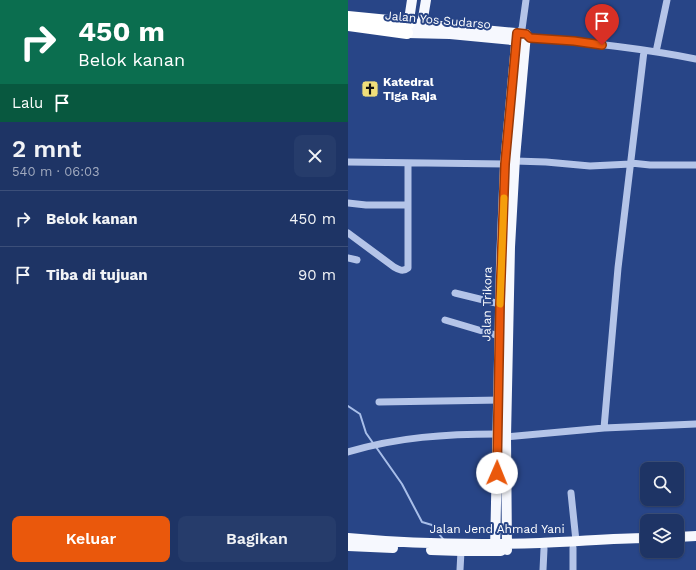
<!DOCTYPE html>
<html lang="id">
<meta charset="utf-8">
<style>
:root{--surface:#1e3465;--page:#263c6b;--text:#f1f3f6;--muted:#a1aabf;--line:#3c4f79;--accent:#ea580c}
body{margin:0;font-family:"Work Sans",sans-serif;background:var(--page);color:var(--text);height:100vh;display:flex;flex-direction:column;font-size:15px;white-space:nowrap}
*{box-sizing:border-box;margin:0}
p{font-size:13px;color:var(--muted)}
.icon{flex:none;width:22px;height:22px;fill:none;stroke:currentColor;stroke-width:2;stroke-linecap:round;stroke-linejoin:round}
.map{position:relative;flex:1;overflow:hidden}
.side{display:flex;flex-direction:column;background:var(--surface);width:348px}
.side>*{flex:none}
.banner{background:#0b6e4f;color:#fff;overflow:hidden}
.buttons{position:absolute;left:292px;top:462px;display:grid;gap:8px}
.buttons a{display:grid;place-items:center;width:44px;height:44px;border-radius:8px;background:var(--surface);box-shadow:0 1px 3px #0004,0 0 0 1px var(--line);font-size:20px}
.pin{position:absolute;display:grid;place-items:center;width:34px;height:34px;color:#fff;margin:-41px -17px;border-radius:50% 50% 50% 0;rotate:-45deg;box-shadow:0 0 4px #0007}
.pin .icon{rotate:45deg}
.me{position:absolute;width:44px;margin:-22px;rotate:1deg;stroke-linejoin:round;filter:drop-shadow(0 0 3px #0008)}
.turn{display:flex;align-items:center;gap:14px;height:84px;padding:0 12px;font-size:18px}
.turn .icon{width:52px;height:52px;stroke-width:2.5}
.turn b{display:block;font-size:28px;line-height:34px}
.then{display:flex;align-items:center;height:38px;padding:0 12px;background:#0003;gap:8px;font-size:15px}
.round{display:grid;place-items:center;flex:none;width:42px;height:42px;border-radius:8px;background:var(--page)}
.summary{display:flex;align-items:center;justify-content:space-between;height:68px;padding:0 12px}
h1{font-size:24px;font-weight:600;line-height:30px}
.cta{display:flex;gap:8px;margin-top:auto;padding:8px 12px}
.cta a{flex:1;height:46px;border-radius:8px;background:var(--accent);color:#fff;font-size:16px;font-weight:600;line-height:46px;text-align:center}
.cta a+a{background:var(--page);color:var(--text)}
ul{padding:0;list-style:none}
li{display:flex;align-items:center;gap:12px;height:56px;padding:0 12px;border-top:1px solid var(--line)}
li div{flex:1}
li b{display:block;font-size:15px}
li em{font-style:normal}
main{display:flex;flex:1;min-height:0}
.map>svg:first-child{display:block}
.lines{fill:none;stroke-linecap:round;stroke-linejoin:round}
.stream{stroke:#a8bee9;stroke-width:2}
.minor{stroke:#b4c4e8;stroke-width:7}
.major{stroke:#f6f8fe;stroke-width:10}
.highway{stroke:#fff;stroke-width:12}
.route-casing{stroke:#983908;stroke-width:10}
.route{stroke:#ea580c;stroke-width:7}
.slow{stroke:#f59e0b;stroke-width:7}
.labels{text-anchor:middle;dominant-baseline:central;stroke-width:4;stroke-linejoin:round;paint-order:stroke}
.street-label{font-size:12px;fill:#fff;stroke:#284587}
.poi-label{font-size:12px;font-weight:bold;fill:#fff;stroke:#284587;text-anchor:start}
</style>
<main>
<section class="side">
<div class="banner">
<div class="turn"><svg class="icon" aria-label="right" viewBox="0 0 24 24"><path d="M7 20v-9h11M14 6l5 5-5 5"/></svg><div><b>450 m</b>Belok kanan</div></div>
<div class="then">Lalu<svg class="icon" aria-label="arrive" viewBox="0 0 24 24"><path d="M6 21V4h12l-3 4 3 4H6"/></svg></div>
</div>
<div class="summary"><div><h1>2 mnt</h1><p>540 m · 06:03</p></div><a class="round"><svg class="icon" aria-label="close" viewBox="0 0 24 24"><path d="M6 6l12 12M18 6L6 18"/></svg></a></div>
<ul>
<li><svg class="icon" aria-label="right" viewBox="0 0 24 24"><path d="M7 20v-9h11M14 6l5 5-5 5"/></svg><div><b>Belok kanan</b></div><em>450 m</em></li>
<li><svg class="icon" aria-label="arrive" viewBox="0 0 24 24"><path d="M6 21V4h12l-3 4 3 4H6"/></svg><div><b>Tiba di tujuan</b></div><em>90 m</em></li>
</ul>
<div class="cta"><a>Keluar</a><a>Bagikan</a></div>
</section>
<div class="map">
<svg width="348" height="570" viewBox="0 0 348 570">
<rect width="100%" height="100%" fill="#284587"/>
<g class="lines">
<path class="stream" d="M0,406l12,8 6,19 7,10
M28,447l26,37 20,38 10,3 11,14"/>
<path class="minor" d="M169,33l5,-4 4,-29
M177,41l5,-3c55,4 111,10 166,21
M308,52l11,-52
M167,161l31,1 44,4 41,-2
M0,162l157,2
M283,163l19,2h46
M0,203l18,2h42
M0,233l46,34c5,3 9,5 14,1v-105
M0,258l9,2
M107,293l45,11
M97,320l54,16
M31,402l123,-2
M256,428l14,-160 26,-217
M158,437l98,-9 92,-4
M0,452c49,-15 99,-18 150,-18
M223,493l5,48
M112,570l1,-19
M195,570l1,-21
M225,570v-22"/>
<path class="major" d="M64,0l-5,33 43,1 72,7
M61,23l117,11 -11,124 -5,89 -4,190 1,113
M73,30l5,-30
M329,537l19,-1
M0,538c64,6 128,7 192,5 36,-1 71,-5 107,-5
M0,546l45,2
M83,550l30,1h40
M147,551l6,-287 4,-100 12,-131"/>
<path class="highway" d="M0,17l61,6
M0,25l59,8"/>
</g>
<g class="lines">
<g class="route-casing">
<path id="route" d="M149,473l3,-169 5,-140 12,-131 9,1 4,4 44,3 28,4"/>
</g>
<use href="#route" class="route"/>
<path class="slow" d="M152,304l4,-106"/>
</g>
<defs>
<g id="church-square" transform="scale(0.9)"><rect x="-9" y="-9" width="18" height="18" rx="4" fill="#f0de7a" stroke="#284587"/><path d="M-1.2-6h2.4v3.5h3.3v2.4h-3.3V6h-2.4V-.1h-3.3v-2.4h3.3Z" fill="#111"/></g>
</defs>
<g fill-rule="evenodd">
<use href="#church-square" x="22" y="89"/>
</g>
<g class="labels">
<g class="street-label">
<text transform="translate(90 20) rotate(5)">Jalan Yos Sudarso</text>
<text transform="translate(139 304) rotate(-89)">Jalan Trikora</text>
<text x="149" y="529">Jalan Jend Ahmad Yani</text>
</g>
<g class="poi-label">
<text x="35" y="82">Katedral<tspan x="35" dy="14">Tiga Raja</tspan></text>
</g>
</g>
</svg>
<div class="buttons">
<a><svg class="icon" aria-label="search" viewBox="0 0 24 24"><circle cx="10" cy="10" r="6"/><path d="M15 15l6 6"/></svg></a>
<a><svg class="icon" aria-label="layers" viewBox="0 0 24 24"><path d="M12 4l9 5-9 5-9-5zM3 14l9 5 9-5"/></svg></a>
</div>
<div class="pin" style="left:254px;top:45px;background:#d93025"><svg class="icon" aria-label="arrive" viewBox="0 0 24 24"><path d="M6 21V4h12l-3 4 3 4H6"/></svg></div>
<svg class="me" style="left:149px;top:473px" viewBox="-20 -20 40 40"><circle r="19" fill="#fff"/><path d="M0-13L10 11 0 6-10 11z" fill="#ea580c"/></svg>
</div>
</main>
